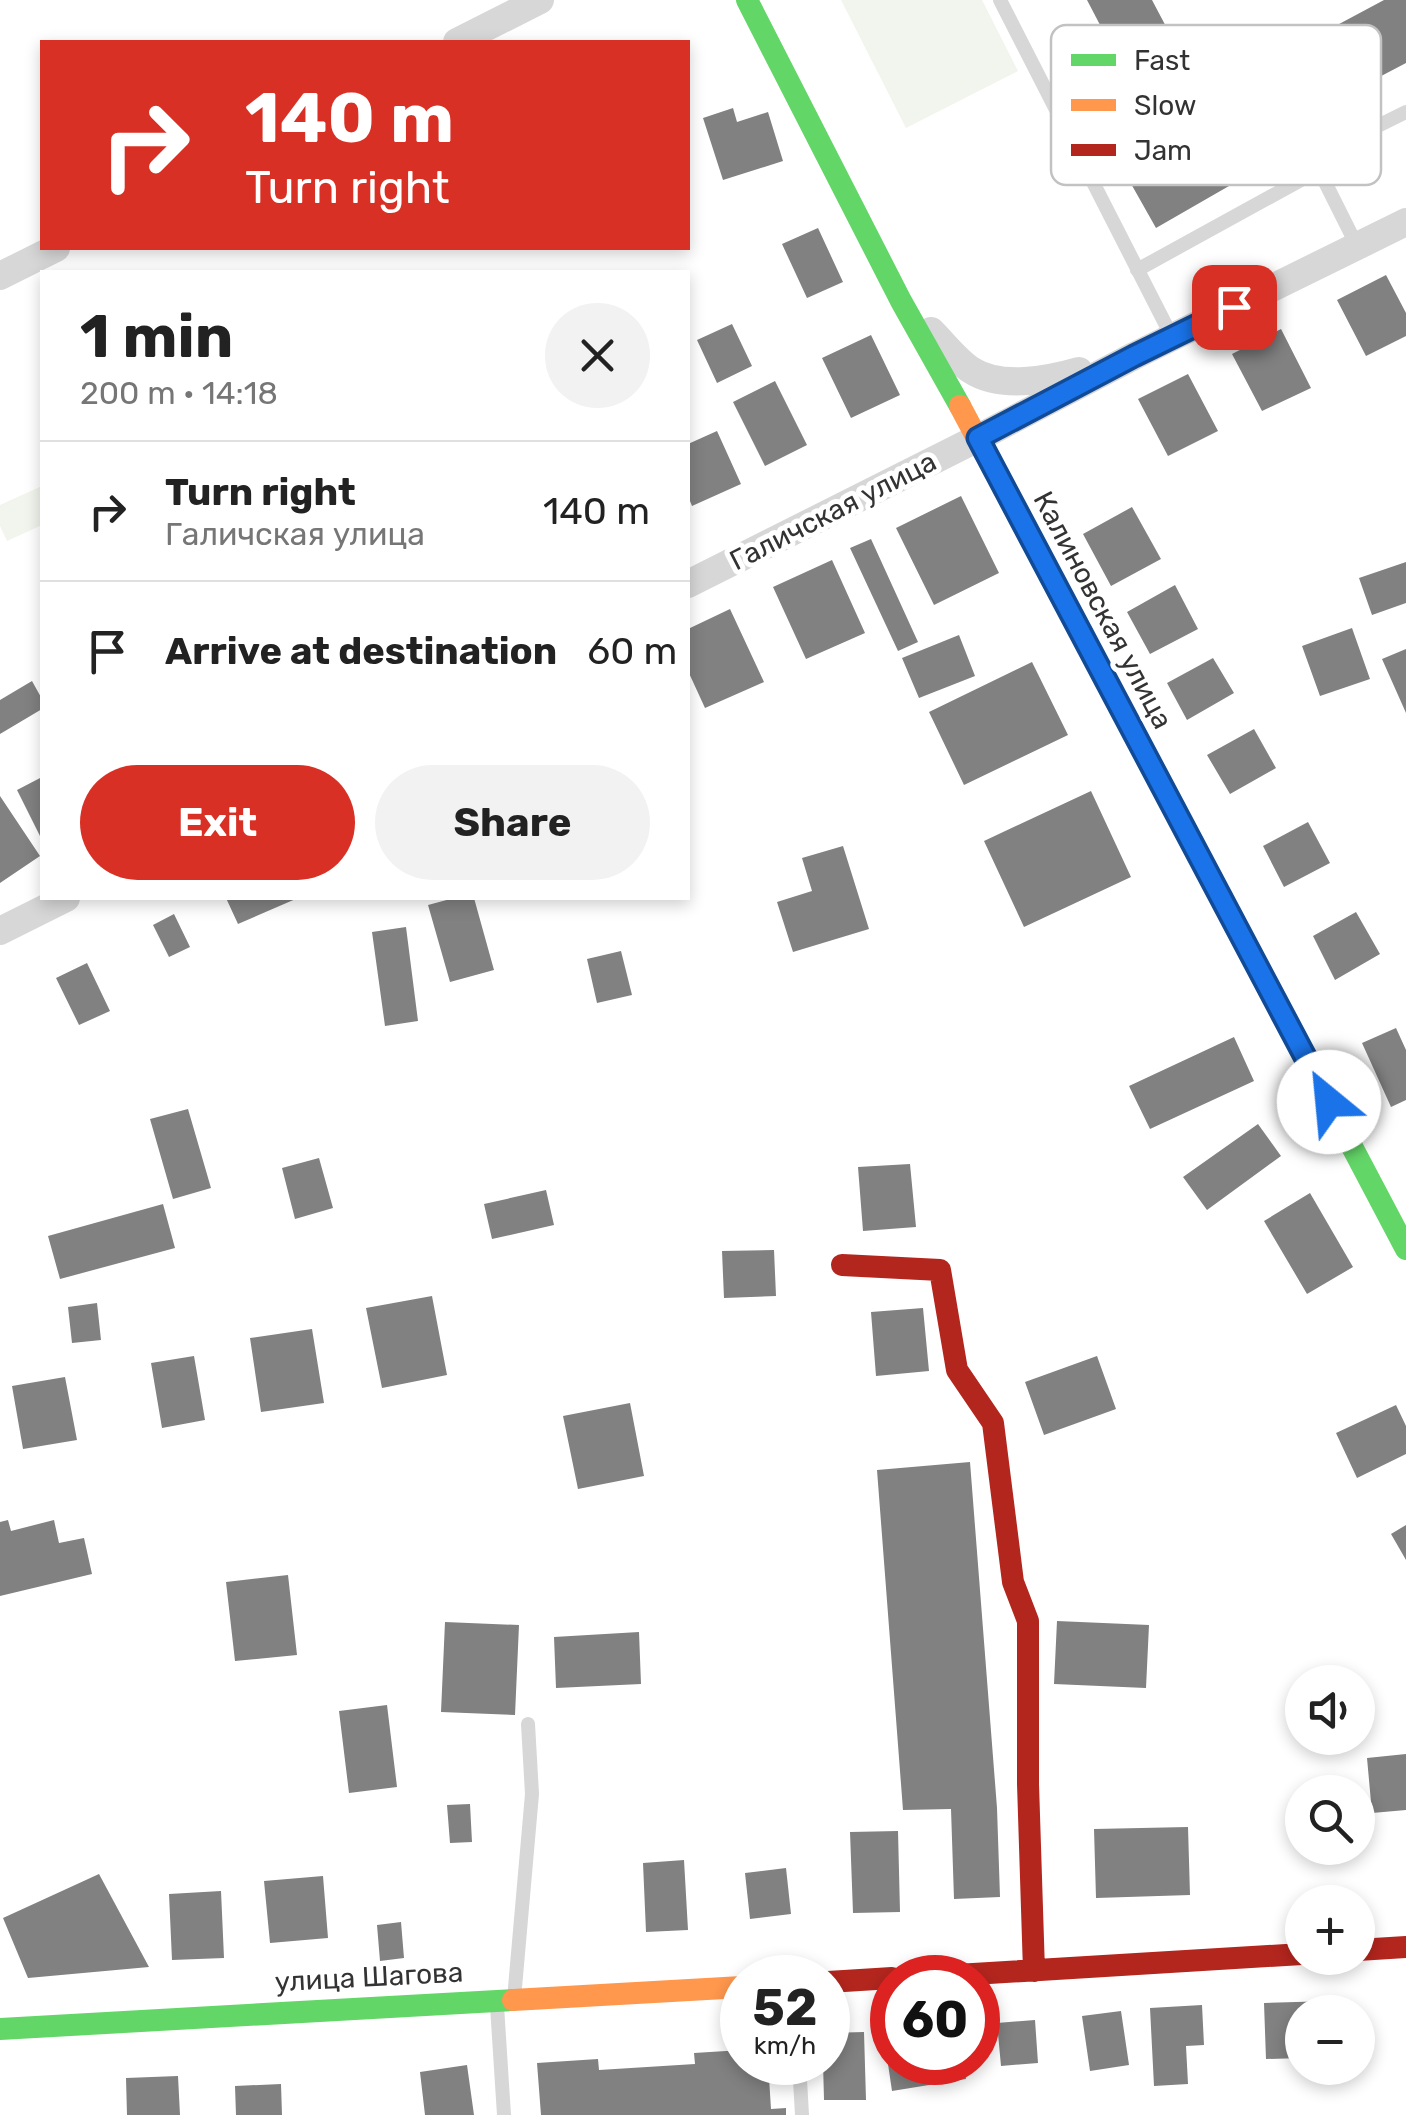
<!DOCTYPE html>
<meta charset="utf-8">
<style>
:root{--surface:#fff;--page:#f2f2f2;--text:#222;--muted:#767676;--line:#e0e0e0;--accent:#d93025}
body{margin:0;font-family:Rubik,sans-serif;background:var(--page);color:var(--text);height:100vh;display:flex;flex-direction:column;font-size:38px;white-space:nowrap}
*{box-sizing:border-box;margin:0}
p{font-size:32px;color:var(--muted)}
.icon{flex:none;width:55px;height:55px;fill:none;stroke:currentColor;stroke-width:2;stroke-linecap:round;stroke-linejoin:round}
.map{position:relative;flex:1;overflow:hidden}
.details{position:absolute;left:40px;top:270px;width:650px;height:630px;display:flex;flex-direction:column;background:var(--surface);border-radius:0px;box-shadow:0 5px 15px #0003}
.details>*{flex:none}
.guide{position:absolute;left:40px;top:40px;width:650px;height:210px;border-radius:0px;box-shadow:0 5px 15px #0003;background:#d93025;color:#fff;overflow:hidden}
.buttons{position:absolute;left:1285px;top:1665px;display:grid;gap:20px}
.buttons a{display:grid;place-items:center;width:90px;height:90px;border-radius:50%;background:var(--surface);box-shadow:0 5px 15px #0003;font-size:50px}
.speed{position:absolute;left:720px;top:1955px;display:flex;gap:20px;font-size:50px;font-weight:700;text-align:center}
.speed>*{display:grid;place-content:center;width:130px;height:130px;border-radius:50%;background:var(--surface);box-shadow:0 5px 15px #0003;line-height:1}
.speed small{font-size:25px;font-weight:400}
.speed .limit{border:15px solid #d22;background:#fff;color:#111}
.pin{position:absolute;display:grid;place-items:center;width:85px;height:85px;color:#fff;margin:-42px;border-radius:20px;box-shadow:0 5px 15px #0006}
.me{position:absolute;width:110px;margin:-55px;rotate:332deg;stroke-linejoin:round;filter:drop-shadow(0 0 8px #0008)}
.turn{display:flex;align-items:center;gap:35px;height:210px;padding:0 40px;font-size:45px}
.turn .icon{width:130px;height:130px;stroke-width:2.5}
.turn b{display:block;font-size:70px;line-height:85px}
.round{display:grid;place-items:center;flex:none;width:105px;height:105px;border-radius:52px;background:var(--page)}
.headline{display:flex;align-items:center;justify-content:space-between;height:170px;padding:0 40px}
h1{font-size:60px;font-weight:700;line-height:75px}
.button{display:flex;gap:20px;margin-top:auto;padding:20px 40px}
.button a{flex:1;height:115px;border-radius:60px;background:var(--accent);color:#fff;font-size:40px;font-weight:700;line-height:115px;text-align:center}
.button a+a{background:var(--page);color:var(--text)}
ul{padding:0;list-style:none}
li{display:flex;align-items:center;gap:30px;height:140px;padding:0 40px;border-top:2px solid var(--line)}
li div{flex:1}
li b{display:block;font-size:38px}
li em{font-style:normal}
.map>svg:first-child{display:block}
.green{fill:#f1f5ed}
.building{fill:#818181}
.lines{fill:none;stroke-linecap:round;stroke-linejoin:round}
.lane{stroke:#d7d7d7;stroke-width:14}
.street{stroke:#d7d7d7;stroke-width:28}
.fast{stroke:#63d668;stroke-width:22}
.slow{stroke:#ff974d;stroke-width:22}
.jam{stroke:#b3261e;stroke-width:22}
.route-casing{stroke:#114b97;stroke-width:25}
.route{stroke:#1a73e8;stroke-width:18}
.labels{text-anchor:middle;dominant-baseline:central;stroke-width:10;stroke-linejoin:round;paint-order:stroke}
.street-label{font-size:28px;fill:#333;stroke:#fff}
.key{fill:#fff;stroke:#c2c2c2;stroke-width:2.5}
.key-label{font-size:28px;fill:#333}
</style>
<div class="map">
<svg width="1406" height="2115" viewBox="0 0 1406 2115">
<rect width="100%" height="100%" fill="#fff"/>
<path class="green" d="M841,0h141l36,71 -112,57z
M42,486v39l-35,16 -7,-15v-21z"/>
<path class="building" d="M1087,0h65l28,53 31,-3 63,110 -118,68 -48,-85 2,-53 -20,-36 20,-10z
M1384,0h22v63l-120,63 -31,-57z
M733,108l4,14 31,-10 15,49 -60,19 -20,-62z
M818,228l25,54 -36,16 -25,-54z
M1386,275l20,38v23l-40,20 -29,-56z
M732,324l20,42 -35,17 -20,-43z
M1281,329l30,59 -49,23 -30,-57z
M871,335l29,60 -49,23 -29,-60z
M1188,374l30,57 -50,25 -30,-57z
M775,381l32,64 -42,21 -32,-64z
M717,431l24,53 -49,22 -4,-10v-52z
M961,496l38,77 -65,32 -38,-77z
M1132,507l29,52 -50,27 -28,-52z
M871,539l47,103 -20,9 -48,-103z
M832,560l33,73 -59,26 -33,-72z
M1406,562v41l-34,12 -13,-37z
M1175,585l23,44 -48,25 -23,-42z
M730,609l34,73 -59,26 -17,-37v-42z
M1352,628l18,51 -50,17 -18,-50z
M959,635l16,41 -56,22 -17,-40z
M1406,649v64l-24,-54z
M1213,658l21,35 -47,27 -20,-37z
M1032,662l36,73 -104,50 -35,-73z
M32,681l10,18v10l-42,25v-34z
M1254,729l22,39 -46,26 -23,-39z
M42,777v63l-25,-50z
M1091,791l40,86 -107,50 -40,-86z
M0,796l40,60 -40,27z
M1308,822l22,41 -46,24 -21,-41z
M843,846l26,83 -76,23 -16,-50 35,-11 -10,-33z
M226,898h72l-60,26z
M454,898h20l20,72 -44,12 -22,-77z
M1356,912l24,42 -45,26 -22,-44z
M174,914l16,33 -21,10 -16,-32z
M406,927l12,94 -33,5 -13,-94z
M621,951l11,44 -35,8 -10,-44z
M87,963l23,48 -31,14 -23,-47z
M1396,1028l10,22v50l-15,7 -29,-64z
M1234,1037l20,44 -104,48 -21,-43z
M188,1109l23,79 -38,11 -23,-80z
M1258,1124l23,32 -74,54 -24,-33z
M319,1158l14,50 -38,11 -13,-51z
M910,1164l6,63 -53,4 -5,-64z
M546,1190l8,35 -62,14 -8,-35z
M1310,1193l43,74 -46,27 -43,-73z
M163,1204l12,44 -115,31 -12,-43z
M774,1250l2,46 -52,2 -2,-47z
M432,1296l15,79 -65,13 -16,-80z
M97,1303l4,37 -29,3 -4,-36z
M923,1308l6,63 -53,5 -5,-64z
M312,1329l12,74 -63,9 -11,-74z
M194,1356l11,64 -43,8 -11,-65z
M1097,1356l19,53 -72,26 -19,-53z
M65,1377l12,63 -54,9 -11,-63z
M630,1403l14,73 -66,13 -15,-73z
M1396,1405l10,21v28l-49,24 -21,-45z
M970,1462l27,346 3,89 -46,2 -3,-90 -48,1 -26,-340z
M8,1520l3,11 43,-11 5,23 25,-5 8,36 -92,22v-74z
M1406,1525v35l-15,-26z
M288,1575l9,80 -62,6 -9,-79z
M1057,1621l92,4 -3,63 -92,-4z
M445,1622l74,3 -4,90 -74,-3z
M639,1632l2,52 -85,4 -2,-51z
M387,1705l10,82 -48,6 -10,-82z
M1406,1754v56l-34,3 -5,-55z
M470,1804l2,38 -22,1 -3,-38z
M1188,1827l2,68 -94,3 -2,-69z
M898,1831l2,81 -47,1 -3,-81z
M684,1860l4,70 -42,2 -3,-69z
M786,1868l5,46 -41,5 -5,-46z
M99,1874l50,93 -121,11 -25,-60z
M323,1876l5,62 -58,5 -6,-62z
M221,1891l3,67 -52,2 -3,-66z
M401,1922l3,36 -24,3 -3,-36z
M1331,2001v11h-29v46l-36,1 -2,-56z
M1202,2005l2,40 -18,1 2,38 -34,2 -4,-78z
M1121,2011l8,54 -39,6 -8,-55z
M1035,2020l3,43 -37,3 -4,-43z
M864,2032l2,68h-42l-1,-38h5v-29z
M892,2035v27h72l2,17 -74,12 -8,-54z
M742,2050v12h26l3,47 15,-1v7h-245l-4,-52 61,-4 1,11 96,-6 -1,-11z
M467,2065l7,50h-49l-5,-43z
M178,2076l2,39h-53l-1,-37z
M281,2084l1,31h-46l-1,-29z"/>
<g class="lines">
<path class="lane" d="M1000,0l172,337
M1357,246l-44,-88 93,-46
M1137,270l182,-100
M514,1999l18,-205 -4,-70
M497,2006l7,109
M799,2062l3,53"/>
<path class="street" d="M457,42l83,-42
M0,276l56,-28
M931,331c13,13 26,30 40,39 29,19 77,10 108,1
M688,584l290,-146 156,-82 272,-134
M0,931l66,-33"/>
<path class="fast" d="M747,0l154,301 59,105
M1196,851l210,398
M0,2029l513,-29"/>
<path class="slow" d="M960,406l236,445
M513,2000l229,-13"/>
<path class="jam" d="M842,1265l98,5 17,100 36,53 20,159 15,39v163l6,187
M1358,1950l48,-3
M907,1978l395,-24
M828,1982l64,-4"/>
</g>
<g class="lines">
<g class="route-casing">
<path id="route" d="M1234,307l-100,49 -156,82 351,664"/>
</g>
<use href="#route" class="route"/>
</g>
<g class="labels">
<g class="street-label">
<text transform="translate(833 511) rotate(-27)">Галичская улица</text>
<text transform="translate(1103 610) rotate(62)">Калиновская улица</text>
<text transform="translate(369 1977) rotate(-3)">улица Шагова</text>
</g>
</g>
<rect x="1051" y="25" width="330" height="160" rx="15" class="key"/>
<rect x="1071" y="54" width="45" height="12" fill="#63d668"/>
<rect x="1071" y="99" width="45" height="12" fill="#ff974d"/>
<rect x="1071" y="144" width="45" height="12" fill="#b3261e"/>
<g class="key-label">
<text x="1134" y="70">Fast</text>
<text x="1134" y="115">Slow</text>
<text x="1134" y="160">Jam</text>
</g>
</svg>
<div class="buttons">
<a><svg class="icon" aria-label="sound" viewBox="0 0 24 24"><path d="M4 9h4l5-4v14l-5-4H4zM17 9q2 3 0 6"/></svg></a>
<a><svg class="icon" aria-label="search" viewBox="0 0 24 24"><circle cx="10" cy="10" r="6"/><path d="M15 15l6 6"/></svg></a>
<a>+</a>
<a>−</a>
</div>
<div class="speed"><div>52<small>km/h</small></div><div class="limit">60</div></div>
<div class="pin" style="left:1234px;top:307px;background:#d93025"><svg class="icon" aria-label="arrive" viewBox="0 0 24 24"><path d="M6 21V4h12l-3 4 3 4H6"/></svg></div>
<svg class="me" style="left:1329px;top:1102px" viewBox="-20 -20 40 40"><circle r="19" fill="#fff"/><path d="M0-13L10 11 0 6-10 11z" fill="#1a73e8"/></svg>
<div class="guide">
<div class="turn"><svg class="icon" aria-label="right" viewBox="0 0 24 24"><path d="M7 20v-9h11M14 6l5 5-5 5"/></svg><div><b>140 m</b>Turn right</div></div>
</div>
<section class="details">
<div class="headline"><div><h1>1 min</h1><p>200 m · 14:18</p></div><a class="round"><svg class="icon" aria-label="close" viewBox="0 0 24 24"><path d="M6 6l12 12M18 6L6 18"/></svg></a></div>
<ul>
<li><svg class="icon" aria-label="right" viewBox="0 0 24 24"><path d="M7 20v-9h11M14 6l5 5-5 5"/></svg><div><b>Turn right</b><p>Галичская улица</p></div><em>140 m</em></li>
<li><svg class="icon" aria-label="arrive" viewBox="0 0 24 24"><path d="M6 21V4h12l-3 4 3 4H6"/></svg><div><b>Arrive at destination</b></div><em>60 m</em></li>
</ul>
<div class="button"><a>Exit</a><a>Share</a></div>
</section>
</div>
